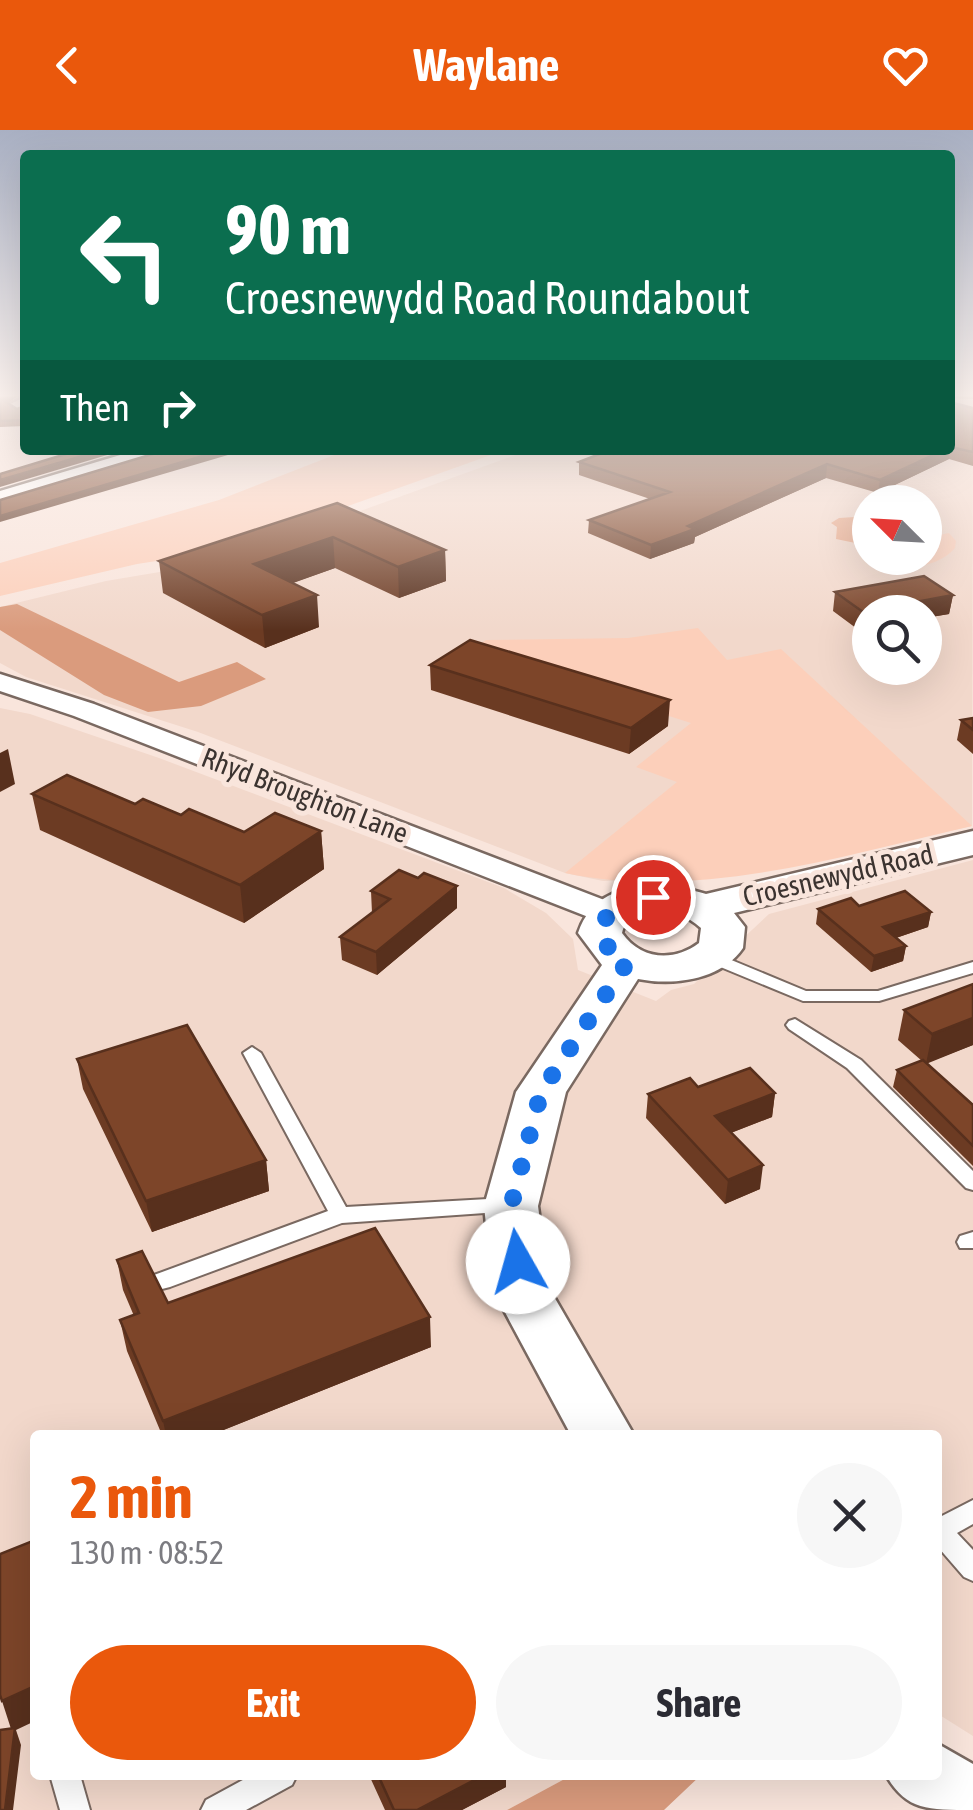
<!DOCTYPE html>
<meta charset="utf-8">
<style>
:root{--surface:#fff;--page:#f7f7f7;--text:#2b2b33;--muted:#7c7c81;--accent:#ea580c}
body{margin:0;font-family:"Asap Condensed",sans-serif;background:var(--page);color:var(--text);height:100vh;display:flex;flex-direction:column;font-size:38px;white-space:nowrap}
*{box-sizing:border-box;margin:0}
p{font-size:32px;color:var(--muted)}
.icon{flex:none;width:55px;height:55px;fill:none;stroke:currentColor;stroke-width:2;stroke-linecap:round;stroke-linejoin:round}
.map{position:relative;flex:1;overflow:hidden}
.sheet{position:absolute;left:30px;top:1300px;width:912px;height:350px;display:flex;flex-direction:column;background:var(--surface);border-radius:10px;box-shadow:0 10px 40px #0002}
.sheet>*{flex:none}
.hud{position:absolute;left:20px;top:20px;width:935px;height:305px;border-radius:10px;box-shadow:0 10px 40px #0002;background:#0b6e4f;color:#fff;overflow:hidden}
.needle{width:65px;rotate:294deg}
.buttons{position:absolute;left:852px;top:355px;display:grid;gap:20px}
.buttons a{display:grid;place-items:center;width:90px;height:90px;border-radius:50%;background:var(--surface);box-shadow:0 10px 40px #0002;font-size:50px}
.pin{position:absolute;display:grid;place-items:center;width:85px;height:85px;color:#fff;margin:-42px;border:5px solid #fff;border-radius:50%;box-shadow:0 2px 10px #0007}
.me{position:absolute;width:110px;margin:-55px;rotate:353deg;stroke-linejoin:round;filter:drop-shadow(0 0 8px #0008)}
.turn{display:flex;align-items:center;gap:35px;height:210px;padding:0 40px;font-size:45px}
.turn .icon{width:130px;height:130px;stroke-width:2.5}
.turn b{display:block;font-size:70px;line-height:85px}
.then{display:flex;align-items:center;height:95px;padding:0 40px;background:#0003;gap:20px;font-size:38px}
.round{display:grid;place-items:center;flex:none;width:105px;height:105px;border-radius:52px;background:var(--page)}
.headline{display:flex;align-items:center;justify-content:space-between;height:170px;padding:0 40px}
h1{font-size:60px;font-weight:700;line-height:75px;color:var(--accent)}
.action{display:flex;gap:20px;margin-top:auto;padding:20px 40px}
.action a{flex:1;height:115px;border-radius:60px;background:var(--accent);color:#fff;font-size:40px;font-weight:700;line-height:115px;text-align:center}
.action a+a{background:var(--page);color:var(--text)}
header{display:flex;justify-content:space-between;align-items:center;height:130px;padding:0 40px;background:var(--accent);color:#fff;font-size:45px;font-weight:700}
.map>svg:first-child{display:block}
.built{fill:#f2d8cb;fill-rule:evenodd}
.green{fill:#fccfba}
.forest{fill:#da9b7d}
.water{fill:#eaaa8b}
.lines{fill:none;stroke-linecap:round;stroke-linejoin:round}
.service-casing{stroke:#7a6961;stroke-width:4}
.minor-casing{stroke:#7a6961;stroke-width:5}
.tertiary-casing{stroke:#7a6961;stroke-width:5}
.service{fill:#fff;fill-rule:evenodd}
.minor{fill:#fff;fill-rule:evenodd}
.tertiary{fill:#fff;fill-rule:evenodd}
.wall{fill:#6c3b23}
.shaded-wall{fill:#58301d}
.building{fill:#7d4529;stroke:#58301d;stroke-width:2.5}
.route{stroke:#1a73e8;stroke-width:18;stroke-dasharray:0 32.4}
.labels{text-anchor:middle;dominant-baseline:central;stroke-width:10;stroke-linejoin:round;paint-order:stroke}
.street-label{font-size:28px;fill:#3b3330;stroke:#f9e5dc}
</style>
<header><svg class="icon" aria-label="back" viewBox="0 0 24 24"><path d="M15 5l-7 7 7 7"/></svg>Waylane<svg class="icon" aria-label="heart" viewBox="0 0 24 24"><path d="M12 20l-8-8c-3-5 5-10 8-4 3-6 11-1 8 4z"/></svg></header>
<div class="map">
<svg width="973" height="1680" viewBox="0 0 973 1680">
<rect width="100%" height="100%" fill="#f9e5dc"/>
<path class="built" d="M950,265h23l-1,431 -182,41 -91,11 -96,3 -38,-8 -367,-141 -172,-55 -26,-14v-56l106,-26 113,-19 302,-109 14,-3h415zM870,372h55v56h-55zM870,482h55v56h-55z
M0,578l30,6 129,44 345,130 42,25 27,26 5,31 78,31 15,-11 23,-6 75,-70 204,-54v876l-35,-22v-279h-903v340h537l-65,35h-507z"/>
<path class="green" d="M347,320h158l-283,101 -85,13 -137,32v-33l219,-63z
M949,403l7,8 -1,7c-17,20 -53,24 -74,10h44v-20z
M698,498l29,32 54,-11 191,177c-130,30 -273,75 -407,47l112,-91 -41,-15 55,-44 -223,-71 18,-12 142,-2z"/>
<path class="forest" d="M17,474l162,78 58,-20 29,17 -65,27 -53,6 -44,-17 -104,-65v-23z
M572,1645h129l-37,35h-157z"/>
<path class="water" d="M870,386v30l-34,-7 1,-12 -6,-4 8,-5z"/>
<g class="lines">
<g class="service-casing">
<path id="service" d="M712,822l94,39h72l95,-29v11l-94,28h-76l-97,-40 -3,-4 3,-4z
M795,889l66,41 112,111v19l-7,-2 -119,-120 -58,-39 -3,-4 3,-4z
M252,917l9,6 85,154 160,-9 7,3 3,5 -3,5 -171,12 -172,64 -8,2 -8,-2 -3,-6 3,-6 174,-64 -85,-158z
M973,1102v16h-13l-3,-6 3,-6z
M973,1370v24l-16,9 16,17v31l-9,-4 -26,-30v-29z
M50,1645h30l10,35h-30z
M252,1645h45l-5,10 -46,25h-45l5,-10z"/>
</g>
<g class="minor-casing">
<path id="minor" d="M25,267v12l-8,2 -9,-6z
M137,320h31l-3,4 -165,50v-13z
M0,544l94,30 526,202 5,7 -5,7h-24l-522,-204 -74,-25z"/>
</g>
<g class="tertiary-casing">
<path id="tertiary" d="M973,701v24l-239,58 11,14 -2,21c-22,32 -69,38 -105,31l-72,113 -28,114 11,82 85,147h-63l-78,-145 -9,-84 32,-114 86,-127 -24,-32c18,-55 83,-53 128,-39zM653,780c20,1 33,5 48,18l-2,15c-25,19 -58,17 -77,-10 4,-16 15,-21 31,-23z
M938,1614l35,20v46c-47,0 -67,0 -87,-35h52z"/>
</g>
<use href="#service" class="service"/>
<use href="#minor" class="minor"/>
<use href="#tertiary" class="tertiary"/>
</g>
<path class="wall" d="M0,265h24l-8,2 -8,6 9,6 8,-3v20l-25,1z
M950,265h23v4l-23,-1z
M950,272l23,6v58l-24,-7 -71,34 -52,-15 -131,59 -1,6 -44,16 -62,-26 1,-13 61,-21 -71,-24v-13l371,-12z
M337,373l108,47 1,31 -47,17 -64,-30 -43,15 27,44 -54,21 -102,-55 -4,-32z
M835,462l118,3 -4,19 -24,4v-6h-55v17l-10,2 -27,-20z
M430,535l238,61 -39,28 -198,-64z
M973,588v36l-16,-14 4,-20z
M32,664l103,10 109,28 77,-1 3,38 -80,54 -204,-93z
M418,748l39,8v22l-80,67 -35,-15 -2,-23 32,-24 -1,-22z
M818,779l113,3 -3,15 -32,11 10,8 -3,15 -32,11 -55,-48z
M973,854v61l-47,18 47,42v61l-80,-79 4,-17 25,-9 -24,-21 6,-30z
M77,929l189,101 3,31 -117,41 -69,-143z
M698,957l77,6 -3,24 -41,16 29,56 -35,15 -79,-86 2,-24z
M117,1130l51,43 263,44 -220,88h-49l-35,-84 -7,-31 14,-4 -11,-26z
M369,1645h137v12l-44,23h-77z"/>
<path class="shaded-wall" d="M10,265h6v2l-12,9 -1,-6z
M950,317h1l-2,12 -71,34 2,-13 64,-30h6z
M103,320h21l-124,37v-7z
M223,320h22l-245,72v-6z
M827,334l-1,14 -131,59 -1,6 -44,16 1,-14 37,-19z
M333,407l2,31 -78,28 -3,-32z
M445,420l1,31 -47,17 -1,-31z
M317,465l2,32 -54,21 -3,-33z
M953,465l-4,19 -24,4v-6h-55v17l-10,2 3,-19z
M670,570l-2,26 -39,28 2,-26z
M8,619l7,35 -15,8v-39z
M321,701l3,38 -80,54 -4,-38z
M457,756v22l-80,67 -1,-23z
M931,782l-3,15 -47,16 2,-16z
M906,816l-3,15 -32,11 3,-16z
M973,888v27l-47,19 6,-30z
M775,963l-3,24 -60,23 3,-24z
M266,1030l3,31 -117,41 -6,-31z
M763,1035l-3,24 -35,15 3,-24z
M430,1187l1,30 -220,88h-45l-3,-14z
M35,1556v35l-19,9 5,15 -8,65h-8l7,-78 -10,-31z
M484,1645h22v12l-44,23h-45z"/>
<path class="building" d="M0,265h10l-7,5 14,9 8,-3v14l-25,1z
M950,272l23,6v44l-23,-5z
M79,320h24l-103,30v-6z
M166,320h57l-223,66v-16z
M610,320h334l-64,30 -53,-16 -139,62 7,3 -44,16 -62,-25 81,-28 -91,-30z
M337,373l108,47 -47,17 -65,-30 -79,27 63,31 -55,20 -103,-54z
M924,446l29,19 -90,17 -28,-20z
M470,510l200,60 -39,28 -201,-63z
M973,588v12l-12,-10z
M67,645l68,29 8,-5 38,16 8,-6 55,23 31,-19 46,18 -81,54 -208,-91z
M399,740l19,8 6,-5 33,13 -81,66 -36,-15 50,-38 -19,-8z
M905,761l26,21 -48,15 23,19 -32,10 -56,-47 33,-11 8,8z
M973,854v34l-41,16 -28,-24z
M187,895l79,135 -120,41 -69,-142z
M923,930l50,45v41l-76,-76z
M750,938l25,25 -60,23 48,49 -35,15 -80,-86 42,-16 8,9z
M375,1098l55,89 -267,104 -43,-101 19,-7 -22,-53 25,-9 26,52z
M35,1410v146l-33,15 -2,-6v-141z
M15,1598l-10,82h-5v-80z
M378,1645h106l-67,35h-23z"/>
<linearGradient id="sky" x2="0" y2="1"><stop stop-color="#a9b0c3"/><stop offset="0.53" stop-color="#fcf3ef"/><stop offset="1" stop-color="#fcf3ef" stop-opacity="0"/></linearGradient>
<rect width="973" height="501" fill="url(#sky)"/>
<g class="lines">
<path class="route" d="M518,1132l-7,-56 30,-114 87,-131 -24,-17 -2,-22 18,-18 33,-7"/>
</g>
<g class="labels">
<g class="street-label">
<text transform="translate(305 665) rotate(21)">Rhyd Broughton Lane</text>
<text transform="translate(838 745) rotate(-13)">Croesnewydd Road</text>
</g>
</g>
</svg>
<div class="buttons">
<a><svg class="needle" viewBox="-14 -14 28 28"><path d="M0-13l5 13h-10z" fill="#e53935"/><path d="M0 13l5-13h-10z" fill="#7c7c81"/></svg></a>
<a><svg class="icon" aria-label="search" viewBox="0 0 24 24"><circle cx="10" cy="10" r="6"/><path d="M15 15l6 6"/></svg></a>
</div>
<div class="pin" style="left:653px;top:767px;background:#d93025"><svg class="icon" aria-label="arrive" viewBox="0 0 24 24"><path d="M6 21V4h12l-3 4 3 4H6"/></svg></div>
<svg class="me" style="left:518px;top:1132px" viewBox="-20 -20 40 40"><circle r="19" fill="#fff"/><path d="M0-13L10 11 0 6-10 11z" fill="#1a73e8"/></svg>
<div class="hud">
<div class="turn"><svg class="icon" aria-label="left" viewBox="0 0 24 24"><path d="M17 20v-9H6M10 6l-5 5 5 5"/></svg><div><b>90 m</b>Croesnewydd Road Roundabout</div></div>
<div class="then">Then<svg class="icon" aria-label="right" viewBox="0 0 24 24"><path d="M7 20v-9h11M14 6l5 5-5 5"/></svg></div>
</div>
<section class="sheet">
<div class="headline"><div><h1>2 min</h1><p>130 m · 08:52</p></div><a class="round"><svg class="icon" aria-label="close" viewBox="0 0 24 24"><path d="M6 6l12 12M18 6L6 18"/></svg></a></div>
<div class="action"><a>Exit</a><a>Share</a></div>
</section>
</div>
